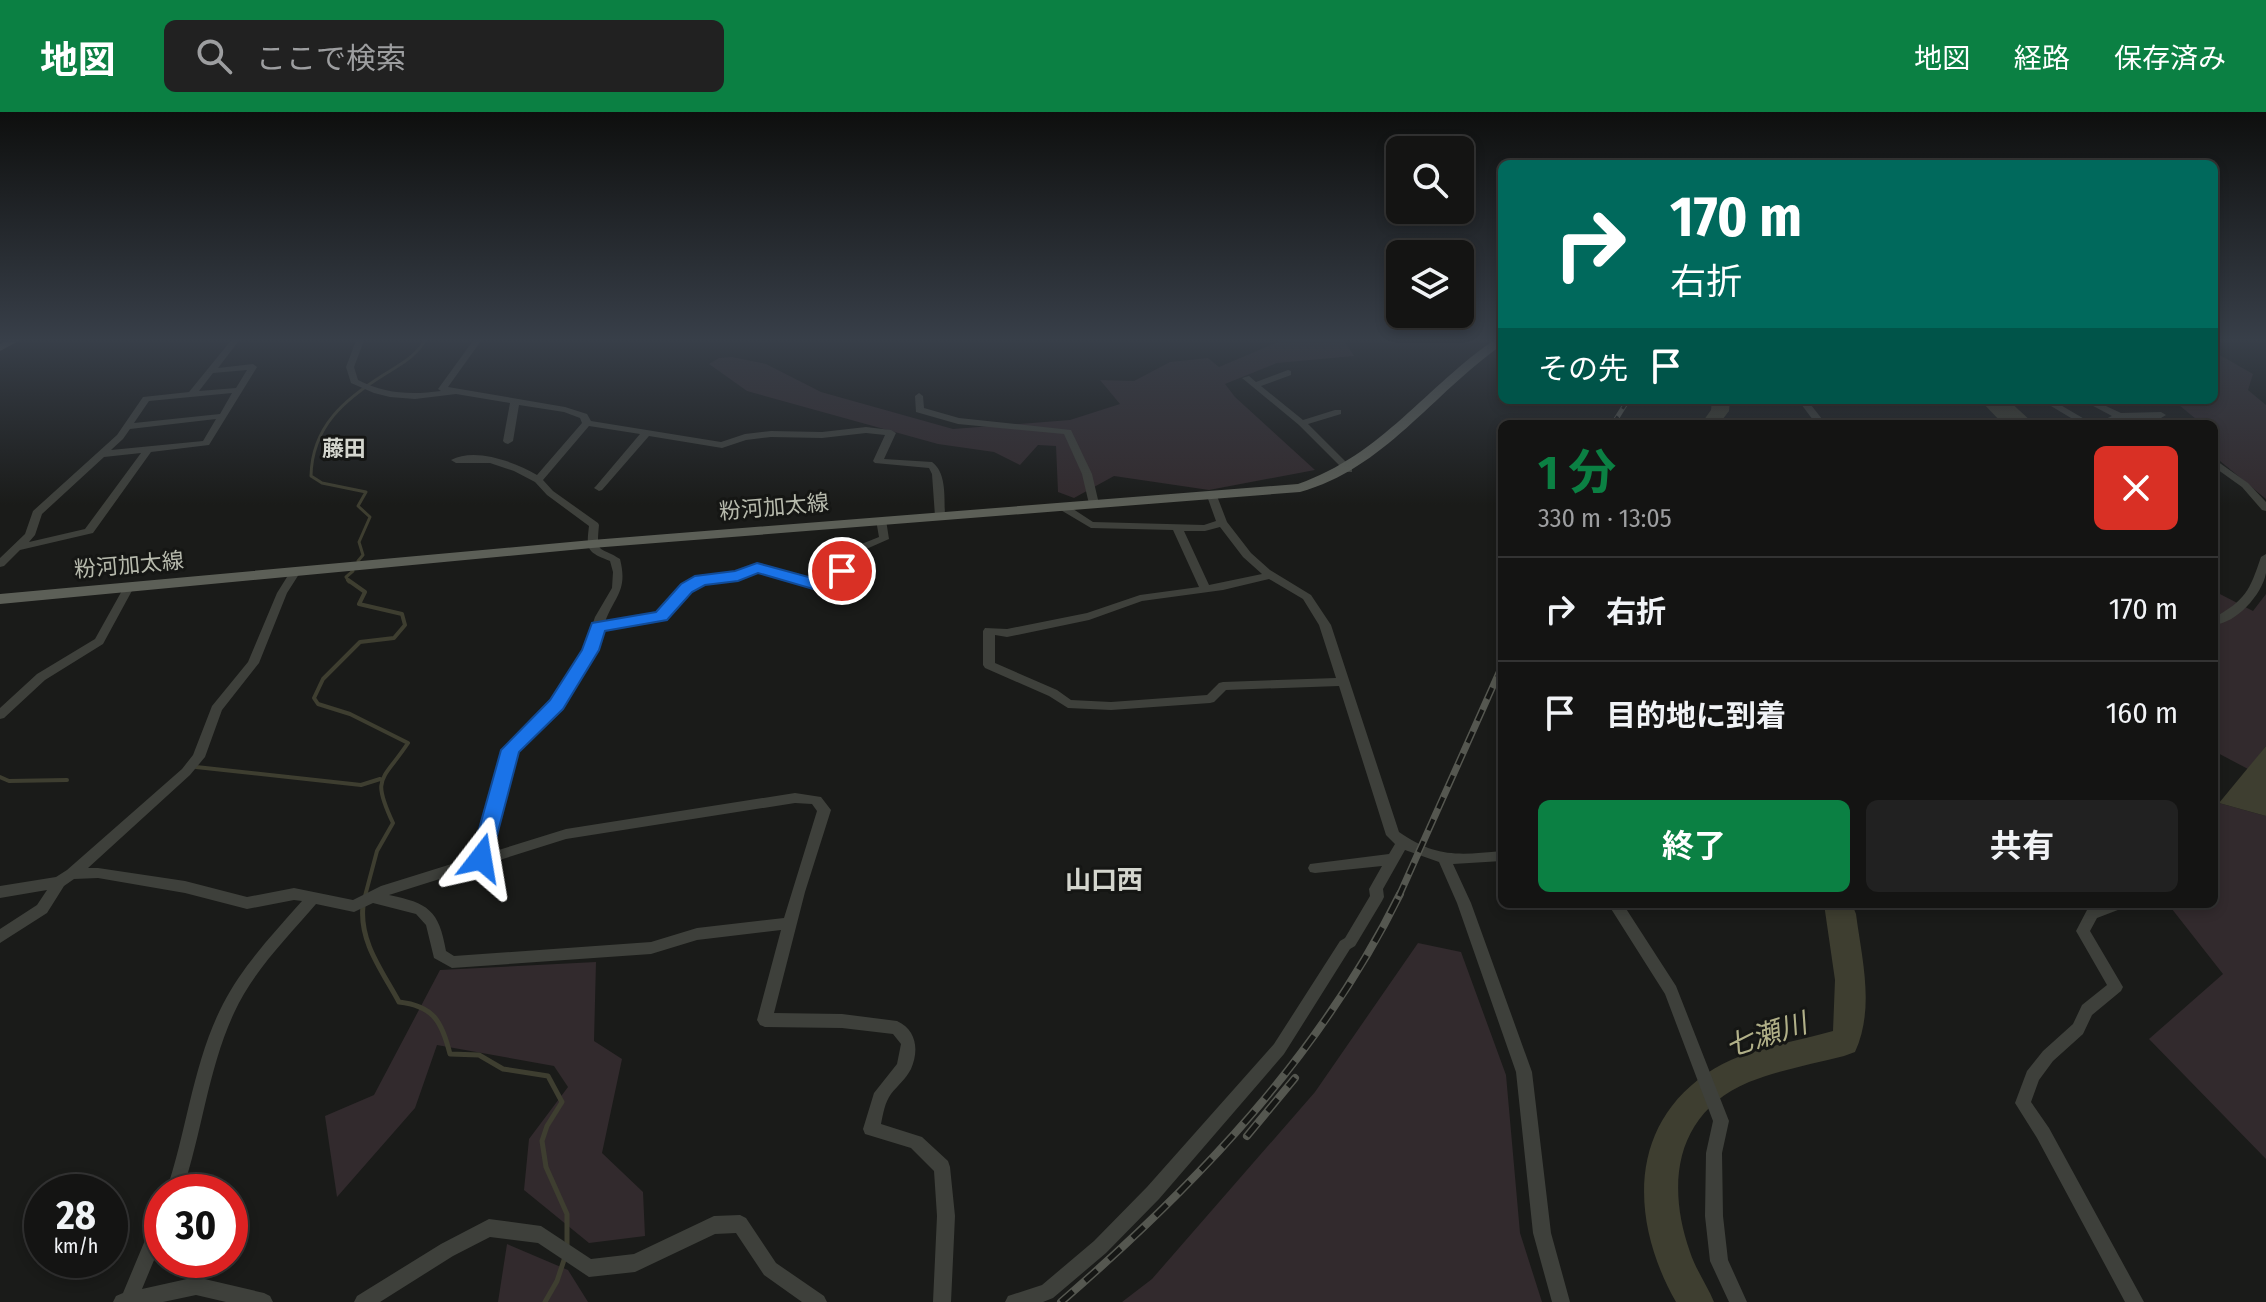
<!DOCTYPE html>
<html lang="ja">
<meta charset="utf-8">
<style>
:root{--surface:#141413;--page:#212121;--text:#f1f3f6;--muted:#9d9ea0;--line:#333;--accent:#0b8043}
body{margin:0;font-family:"Fira Sans Condensed","Noto Sans JP",sans-serif;background:var(--page);color:var(--text);height:100vh;display:flex;flex-direction:column;font-size:30px;white-space:nowrap}
*{box-sizing:border-box;margin:0}
p{font-size:26px;color:var(--muted)}
.icon{flex:none;width:44px;height:44px;fill:none;stroke:currentColor;stroke-width:2;stroke-linecap:round;stroke-linejoin:round}
.map{position:relative;flex:1;overflow:hidden}
.side{position:absolute;left:1498px;top:308px;width:720px;height:488px;display:flex;flex-direction:column;background:var(--surface);border-radius:12px;box-shadow:0 4px 12px #0003,0 0 0 2px var(--line)}
.side>*{flex:none}
.hud{position:absolute;left:1498px;top:48px;width:720px;height:244px;border-radius:12px;box-shadow:0 4px 12px #0003,0 0 0 2px var(--line);background:#00695c;color:#fff;overflow:hidden}
.tools{position:absolute;left:1386px;top:24px;display:grid;gap:16px}
.tools a{display:grid;place-items:center;width:88px;height:88px;border-radius:12px;background:var(--surface);box-shadow:0 4px 12px #0003,0 0 0 2px var(--line);font-size:40px}
.speed{position:absolute;left:24px;top:1062px;display:flex;gap:16px;font-size:40px;font-weight:700;text-align:center}
.speed>*{display:grid;place-content:center;width:104px;height:104px;border-radius:50%;background:var(--surface);box-shadow:0 4px 12px #0003,0 0 0 2px var(--line);line-height:1}
.speed small{font-size:20px;font-weight:400}
.speed .limit{border:12px solid #d22;background:#fff;color:#111}
.pin{position:absolute;display:grid;place-items:center;width:68px;height:68px;color:#fff;margin:-34px;border:4px solid #fff;border-radius:50%;box-shadow:0 2px 8px #0007}
.me{position:absolute;width:88px;margin:-44px;rotate:14deg;stroke-linejoin:round;filter:drop-shadow(0 0 6px #0008)}
.turn{display:flex;align-items:center;gap:28px;height:168px;padding:0 40px;font-size:36px}
.turn .icon{width:104px;height:104px;stroke-width:2.5}
.turn b{display:block;font-size:56px;line-height:68px}
.then{display:flex;align-items:center;height:76px;padding:0 40px;background:#0003;gap:16px;font-size:30px}
.round{display:grid;place-items:center;flex:none;width:84px;height:84px;border-radius:12px;background:var(--page)}
.summary{display:flex;align-items:center;justify-content:space-between;height:136px;padding:0 40px}
h1{font-size:48px;font-weight:700;line-height:60px;color:var(--accent)}
.button{display:flex;gap:16px;margin-top:auto;padding:16px 40px}
.button a{flex:1;height:92px;border-radius:12px;background:var(--accent);color:#fff;font-size:32px;font-weight:700;line-height:92px;text-align:center}
.button a+a{background:var(--page);color:var(--text)}
ul{padding:0;list-style:none}
li{display:flex;align-items:center;gap:24px;height:104px;padding:0 40px;border-top:2px solid var(--line)}
li div{flex:1}
li b{display:block;font-size:30px}
li em{font-style:normal}
header{display:flex;align-items:center;gap:48px;box-sizing:border-box;height:112px;padding:0 40px;background:var(--accent);color:#fff}
header strong{font-size:38px}
nav{display:flex;gap:44px;margin-inline-start:auto;font-size:28px}
.search{width:560px;height:72px;background:var(--page);display:flex;align-items:center;gap:20px;box-sizing:border-box;padding:0 28px;border-radius:12px;color:var(--muted);font-size:30px}
.map>svg:first-child{display:block}
.green{fill:#322a2d}
.water{fill:#3e3e30}
.lines{fill:none;stroke-linecap:round;stroke-linejoin:round}
.stream-far2{stroke:#3e3e30;stroke-width:3}
.stream-far1{stroke:#3e3e30;stroke-width:4}
.stream{stroke:#3e3e30;stroke-width:5}
.river{fill:#3e3e30;fill-rule:evenodd}
.minor{fill:#3e403b;fill-rule:evenodd}
.major{fill:#5c5f57;fill-rule:evenodd}
.rail-far2-casing{stroke:#555750;stroke-width:5}
.rail-far1-casing{stroke:#555750;stroke-width:7}
.rail-casing{stroke:#555750;stroke-width:8}
.rail-far2{stroke:#151614;stroke-width:3;stroke-dasharray:9;stroke-linecap:butt}
.rail-far1{stroke:#151614;stroke-width:4;stroke-dasharray:12;stroke-linecap:butt}
.rail{stroke:#151614;stroke-width:5;stroke-dasharray:16;stroke-linecap:butt}
.route{fill:#1a73e8;stroke:#114b97;stroke-width:2}
.labels{text-anchor:middle;dominant-baseline:central;stroke-width:6;stroke-linejoin:round;paint-order:stroke}
.far-quarter-label{font-size:22px;font-weight:bold;fill:#d4d6ce;stroke:#151614}
.street-label{font-size:22px;fill:#b7baad;stroke:#151614}
.quarter-label{font-size:26px;font-weight:bold;fill:#d4d6ce;stroke:#151614}
.near-water-label{font-size:28px;font-style:italic;fill:#b1b088;stroke:#151614}
</style>
<header>
<strong>地図</strong>
<div class="search"><svg class="icon" aria-label="search" viewBox="0 0 24 24"><circle cx="10" cy="10" r="6"/><path d="M15 15l6 6"/></svg>ここで検索</div>
<nav><a>地図</a><a>経路</a><a>保存済み</a></nav>
</header>
<div class="map">
<svg width="2266" height="1190" viewBox="0 0 2266 1190">
<rect width="100%" height="100%" fill="#1a1b19"/>
<path class="green" d="M1287,226h61l-4,2 10,16 -77,7 -52,21 10,13 80,73 -106,20 -95,-14 -40,22 -16,-6 -2,-46 -18,-1 -18,20 -26,-13 -56,-8 -191,-53 -38,-27 10,-6 13,-1 34,7 55,28 132,37 117,-9 50,-16 -20,-24 34,1 36,-19 38,-4 11,9z
M2214,233l4,9 35,20 -5,16 18,15v94l-52,-43v-32h-12l-23,-19h-73l-10,-5h118z
M2214,479l39,20 13,-17v152l-18,23 -34,-18z
M2219,691l47,13v343l-117,-120 74,-65 -55,-70h46v-97z
M1418,831l43,9 45,123 14,158 22,69h-420l30,-23 163,-187z
M596,850l-2,79 28,18 -20,94 41,39 2,44 -56,7 -65,-53 5,-51 39,-52 -14,-21 -117,-21 -22,63 -78,89 -12,-81 49,-21 66,-125z
M507,1132l61,26 20,32h-90z"/>
<path class="water" d="M1980,288h26l26,24h-29z
M2266,634v70l-47,-13z"/>
<g class="lines">
<path class="stream-far2" d="M2006,288l26,24
M358,449l5,-6 -4,-13 11,-25 -12,-11 8,-14 -44,-9 -11,-7c1,-50 34,-77 74,-102 18,-11 30,-17 42,-36
M349,470l-3,-5 7,-6"/>
<path class="stream-far1" d="M348,468l17,12 -6,12 43,10 3,11 -11,13 -34,4 -37,37 -9,19 4,6 32,10 58,29c-26,39 -37,33 -15,80l-16,28 -12,45
M196,655l165,18 19,-6
M0,665l9,4 58,-1"/>
<path class="stream" d="M363,794c-4,36 20,66 36,96 35,4 43,20 51,52l29,1 24,14 45,7 14,26 -15,24 -5,15 4,26 21,47v34
M545,1190l12,-21 8,-24"/>
<path class="river" d="M1712,288h18l-1,11 -10,13h-18l10,-14z
M1824,792h28l4,10c6,46 19,94 -1,138l-11,4c-31,8 -65,14 -95,26 -74,31 -83,102 -59,170 6,18 17,33 24,50h-38c-44,-77 -50,-173 30,-228 35,-25 86,-31 127,-43l2,-51z"/>
<path class="minor" d="M233,226h8l-23,30 35,-4 4,3 -48,78 -58,7 -58,81 -73,17 -16,16 -4,1v-9l25,-24 8,-23 84,-76 26,-38 46,-5zM247,258l-11,18 -37,3 14,-18zM232,281l-12,21 -86,9 15,-22zM216,307l-13,22 -92,9 12,-11 7,-10zM141,341l-56,76 -56,13 6,-7 7,-21 62,-57z
M357,226h8l-11,29 4,13c27,14 53,15 83,11l-3,-2 37,-51h8l-35,49 117,20 22,7 4,7 130,21 24,-8 26,-3 51,1 44,-5 25,3 5,3 -12,26 48,3c15,11 12,36 13,54l-5,3 -5,-3 -3,-42 -3,-6 -54,-5 -2,-2 12,-26 -19,-2 -44,5 -51,-1 -25,3 -24,8 -73,-12 -47,54 -3,1 -5,-3 2,-2 44,-52 -51,-8 -46,54 10,11 45,32 1,2c-3,31 0,20 21,34 8,32 -5,36 -15,63l52,-9 32,-33 47,-7 21,-8 59,15 2,-4 38,-15 -3,-12 1,-2 25,-10 -3,-17 1,-2h8l1,2 3,19 -25,11 3,13 -1,2 -39,15 -2,4 -12,3 -55,-15 -20,7 -42,6 -31,34 -63,11 -6,20 -36,57 -43,45 -28,101 77,-24 229,-36 26,4 10,13 -26,82 -31,121 68,1 55,7c20,9 22,30 14,48 -5,10 -14,17 -20,25 -6,8 -8,20 -10,30l41,13 26,24 2,6 5,49 -4,86h-18l4,-86 -3,-45 -23,-23 -46,-14 -2,-5 11,-36 23,-29 4,-20 -8,-10 -51,-6 -77,-1 -5,-2 -3,-5 24,-90 -84,10 -46,14 -199,14 -18,-10 -8,-33 -10,-11 -43,-11 -19,9 -38,-8c-29,34 -63,67 -82,109 -26,56 -32,120 -52,179h-16c21,-62 27,-130 57,-188 20,-39 50,-70 79,-103l-8,-1 -47,9 -62,-16 -87,-15 -24,1 -10,7 -17,27 -47,30v-14l37,-24 10,-15 -47,8v-12l56,-9 11,-7 115,-101 11,-14 19,-49 36,-44 29,-69 15,-24 4,-1 5,3 -14,22 -28,70 -37,47 -17,47 -15,18 -102,93h10l87,13 62,16 47,-9 59,12 28,-14 93,-29 31,-107 47,-49 32,-51 11,-33 17,-29 1,-16 -3,-11c-23,-9 -24,-11 -21,-35l-42,-31 -12,-13 -21,-11 -24,-8h-34l-5,-3c24,-13 64,2 86,15l45,-52 -2,-5 -16,-6 -45,-7 -6,36 -5,3 -3,-1 -2,-2 7,-38 -54,-9 -41,5 -25,-2 -16,-4 -23,-10 -5,-16zM795,691l17,1 5,7 -33,107 -87,10 -46,14 -197,14 -8,-5c-7,-41 -18,-48 -57,-56l177,-56z
M1288,258l3,1v4l-30,11 42,34 32,-10h6v4l-33,10 44,44v4h-6l-47,-47 -57,-47 7,-2 7,6z
M919,281l4,3 1,12 35,10 112,12 21,44 7,30 -5,3 -5,-3 -7,-30 -18,-40 -106,-10 -42,-12 -1,-16z
M1798,288h9l19,24h-10z
M2041,288h11l41,24h-12z
M2082,288h11l28,13 40,-1 5,3 -5,3h-29l9,6h-12l-10,-5 -11,5h-13l17,-8z
M2214,347l34,24 18,19v9l-4,-1 -20,-23 -28,-20z
M1212,381l5,3 10,26 24,31 19,17 41,25 20,30 68,207c37,26 60,23 103,19v10l-49,3 18,39 61,169 19,161 19,69h-18l-19,-69 -17,-161 -59,-169 -18,-41 -34,-12 -22,39 1,8 -2,4 -27,45 -5,3 -66,105 -125,145 -53,54 -53,45 -10,4h-38l3,-6 34,-11 52,-44 53,-54 127,-143 66,-103 5,-3 25,-42 -1,-7 13,-23 -67,7 -5,-1 -2,-4 2,-4 79,-10 6,-10 -9,-9 -47,-149 -113,4 -12,12 -4,1 -99,7 -43,-2 -19,-12 -64,-28 -2,-3v-34l2,-3 22,1 80,-16 53,-18 59,-8 -26,-57 -82,-2 -32,-19v-4h8l26,17 111,3 12,-4 -9,-25zM1220,415l23,30 19,17 -53,11 -25,-54h21zM1269,467l34,20 16,26 17,53 -113,4 -4,1 -12,12 -96,7 -40,-2 -14,-10 -62,-27v-28l12,2 82,-17 53,-19 81,-11z
M2266,442c0,6 0,13 0,19 -4,22 -30,50 -52,52v-7c32,-19 35,-26 47,-61z
M129,472l5,3 -31,57 -58,36 -41,38 -4,1v-11l37,-34 58,-35 29,-52z
M1608,792h15l53,82 53,135 -7,32 1,63 5,44 19,42h-18l-19,-41 -5,-45 1,-63 7,-32 -48,-127z
M2103,792h22l-2,4 -26,10 -7,13 33,56 -2,4 -29,24 -9,19 -30,27 -14,19 -8,22 18,26 95,174h-19l-88,-164 -22,-35 12,-32 16,-20 30,-27 9,-19 25,-20 -31,-54 11,-21z
M162,1099v30l-20,48 54,-12 68,16 6,3 3,6h-47l-30,-7 -33,7h-50l3,-6 7,-3 33,-79z
M740,1103l6,3 30,45 48,33 3,6h-25l-38,-27 -28,-42 -21,1 -80,38 -46,5 -51,-34 -48,-6 -37,19 -73,46h-26l3,-6 84,-52 48,-25 52,7 50,33 43,-5 80,-38z"/>
<path class="major" d="M10,226h14l-24,13v-7z
M1497,226h5v7c-69,48 -118,124 -202,147l-708,56 -592,56v-10l592,-54 706,-56c84,-29 128,-98 199,-146z"/>
<g class="rail-far2-casing">
<path id="rail-far2" d="M1613,312l15,-24"/>
</g>
<g class="rail-far1-casing">
<path id="rail-far1" d="M1399,784l103,-230"/>
</g>
<g class="rail-casing">
<path id="rail" d="M1247,1024l48,-58
M1061,1190c135,-117 259,-246 339,-408"/>
</g>
<use href="#rail-far2" class="rail-far2"/>
<use href="#rail-far1" class="rail-far1"/>
<use href="#rail" class="rail"/>
</g>
<linearGradient id="sky" x2="0" y2="1"><stop stop-color="#0e0f0e"/><stop offset="0.58" stop-color="#383f49"/><stop offset="1" stop-color="#383f49" stop-opacity="0"/></linearGradient>
<rect width="2266" height="393" fill="url(#sky)"/>
<path class="route" d="M757,451l55,15 30,-12 8,5 -37,18 -55,-16 -20,8 -33,4 -13,7 -25,28 -62,11 -6,19 -36,59 -44,43 -28,106 -3,6h-14l-3,-6 30,-108 49,-50 32,-50 10,-27 64,-11 25,-28 14,-8 40,-5z"/>
<g class="labels">
<g class="far-quarter-label">
<text x="344" y="336">藤田</text>
</g>
<g class="street-label">
<text transform="translate(774 395) rotate(-5)">粉河加太線</text>
<text transform="translate(129 453) rotate(-5)">粉河加太線</text>
</g>
<g class="quarter-label">
<text x="1104" y="768">山口西</text>
</g>
<g class="near-water-label">
<text transform="translate(1766 923) rotate(-18)">七瀬川</text>
</g>
</g>
</svg>
<div class="tools">
<a><svg class="icon" aria-label="search" viewBox="0 0 24 24"><circle cx="10" cy="10" r="6"/><path d="M15 15l6 6"/></svg></a>
<a><svg class="icon" aria-label="layers" viewBox="0 0 24 24"><path d="M12 4l9 5-9 5-9-5zM3 14l9 5 9-5"/></svg></a>
</div>
<div class="speed"><div>28<small>km/h</small></div><div class="limit">30</div></div>
<div class="pin" style="left:842px;top:459px;background:#d93025"><svg class="icon" aria-label="arrive" viewBox="0 0 24 24"><path d="M6 21V4h12l-3 4 3 4H6"/></svg></div>
<svg class="me" style="left:481px;top:746px" viewBox="-20 -20 40 40"><path d="M0-17L14 15 0 8-14 15z" fill="#1a73e8" stroke="#fff" stroke-width="4"/></svg>
<div class="hud">
<div class="turn"><svg class="icon" aria-label="right" viewBox="0 0 24 24"><path d="M7 20v-9h11M14 6l5 5-5 5"/></svg><div><b>170 m</b>右折</div></div>
<div class="then">その先<svg class="icon" aria-label="arrive" viewBox="0 0 24 24"><path d="M6 21V4h12l-3 4 3 4H6"/></svg></div>
</div>
<section class="side">
<div class="summary"><div><h1>1 分</h1><p>330 m · 13:05</p></div><a class="round" style="background:#d93025;color:#fff"><svg class="icon" aria-label="close" viewBox="0 0 24 24"><path d="M6 6l12 12M18 6L6 18"/></svg></a></div>
<ul>
<li><svg class="icon" aria-label="right" viewBox="0 0 24 24"><path d="M7 20v-9h11M14 6l5 5-5 5"/></svg><div><b>右折</b></div><em>170 m</em></li>
<li><svg class="icon" aria-label="arrive" viewBox="0 0 24 24"><path d="M6 21V4h12l-3 4 3 4H6"/></svg><div><b>目的地に到着</b></div><em>160 m</em></li>
</ul>
<div class="button"><a>終了</a><a>共有</a></div>
</section>
</div>
